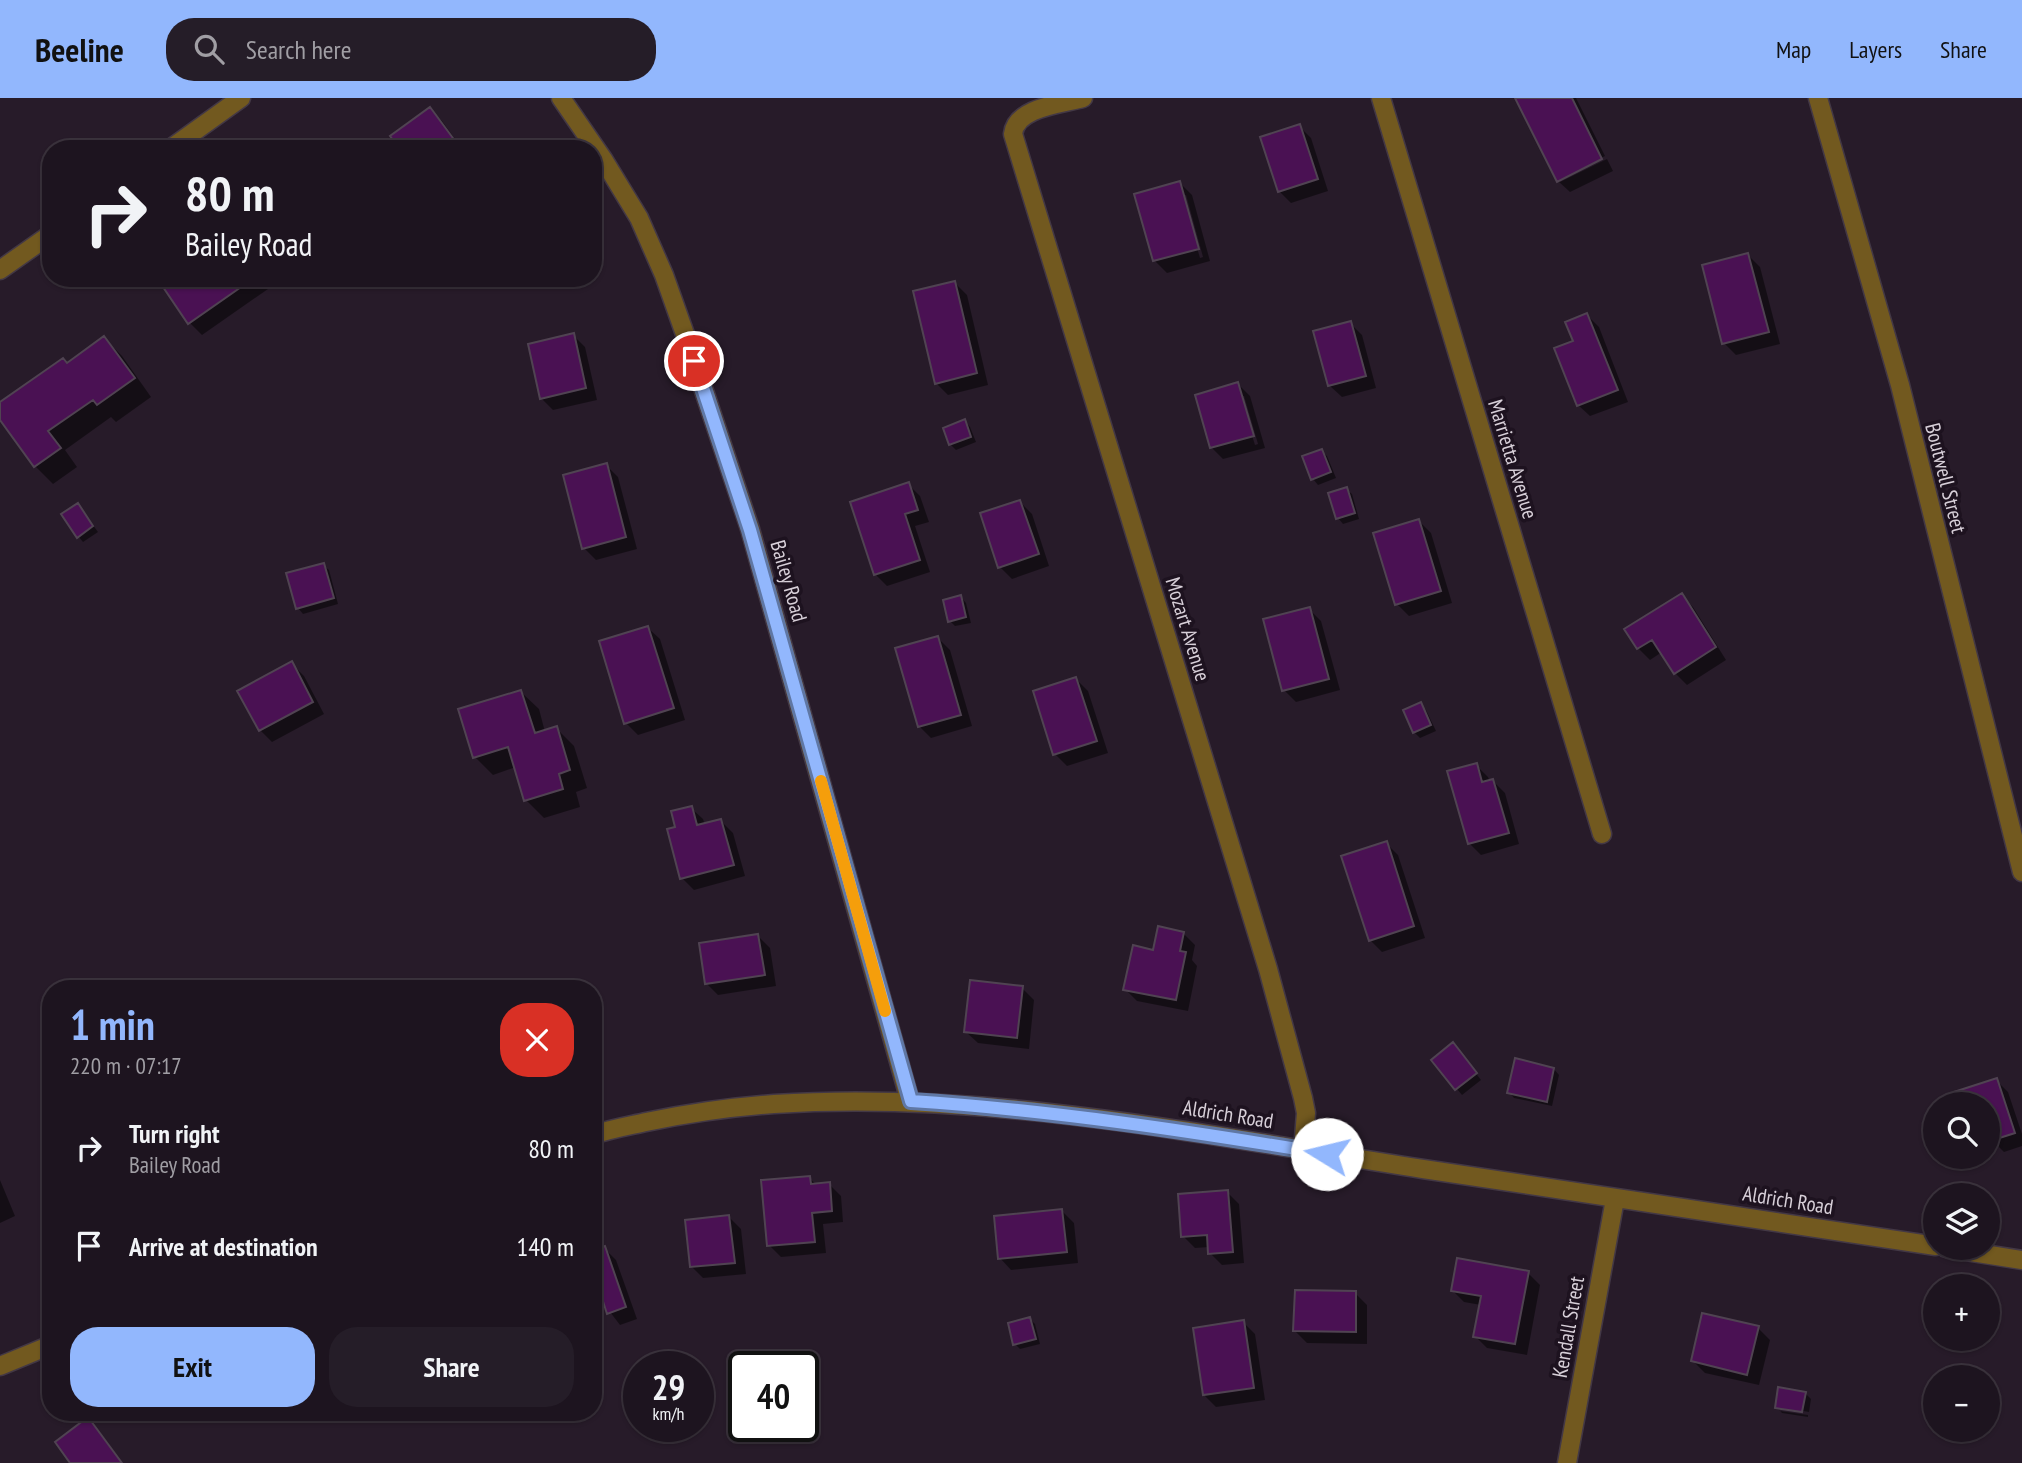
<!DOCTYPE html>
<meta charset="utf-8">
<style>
:root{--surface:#1d141f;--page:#251d28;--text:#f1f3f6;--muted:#a09ea4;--line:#3b333d;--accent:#92b7fd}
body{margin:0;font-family:"PT Sans Narrow",sans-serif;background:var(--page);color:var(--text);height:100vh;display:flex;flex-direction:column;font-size:26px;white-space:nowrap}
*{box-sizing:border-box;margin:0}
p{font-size:23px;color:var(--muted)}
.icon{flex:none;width:38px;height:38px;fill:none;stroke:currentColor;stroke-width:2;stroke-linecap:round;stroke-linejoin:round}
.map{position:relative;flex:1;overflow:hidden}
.sheet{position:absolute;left:42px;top:882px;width:560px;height:441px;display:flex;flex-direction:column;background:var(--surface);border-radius:28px;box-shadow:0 2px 5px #0004,0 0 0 2px var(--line)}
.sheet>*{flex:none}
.guide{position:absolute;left:42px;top:42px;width:560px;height:147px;border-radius:28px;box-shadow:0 2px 5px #0004,0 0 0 2px var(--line);background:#1d141f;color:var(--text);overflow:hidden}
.controls{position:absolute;left:1923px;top:994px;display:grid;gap:14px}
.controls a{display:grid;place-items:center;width:77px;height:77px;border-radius:50%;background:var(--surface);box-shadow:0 2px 5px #0004,0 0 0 2px var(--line);font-size:35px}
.speed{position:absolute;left:623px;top:1253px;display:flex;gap:14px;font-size:35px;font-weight:700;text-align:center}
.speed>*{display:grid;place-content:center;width:91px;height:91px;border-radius:50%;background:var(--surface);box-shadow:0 2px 5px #0004,0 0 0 2px var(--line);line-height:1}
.speed small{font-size:18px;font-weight:400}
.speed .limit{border:4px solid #111;border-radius:10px;background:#fff;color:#111}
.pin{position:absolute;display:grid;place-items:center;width:60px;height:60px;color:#fff;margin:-30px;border:4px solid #fff;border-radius:50%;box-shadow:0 2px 7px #0007}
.me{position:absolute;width:77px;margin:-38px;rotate:279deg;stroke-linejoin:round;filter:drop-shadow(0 0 5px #0008)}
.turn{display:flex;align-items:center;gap:24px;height:147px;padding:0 28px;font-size:32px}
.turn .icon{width:91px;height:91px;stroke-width:2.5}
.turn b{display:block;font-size:49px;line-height:60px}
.round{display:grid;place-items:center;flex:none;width:74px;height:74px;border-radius:28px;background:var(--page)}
.head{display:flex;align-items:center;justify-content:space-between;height:119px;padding:0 28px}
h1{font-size:42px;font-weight:800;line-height:52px;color:var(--accent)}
.button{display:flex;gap:14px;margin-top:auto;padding:14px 28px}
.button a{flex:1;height:80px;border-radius:28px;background:var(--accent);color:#111;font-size:28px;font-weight:800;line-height:80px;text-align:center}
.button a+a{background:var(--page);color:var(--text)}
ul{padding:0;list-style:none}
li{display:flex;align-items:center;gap:21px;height:98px;padding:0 28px}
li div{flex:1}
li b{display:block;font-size:26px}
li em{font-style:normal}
header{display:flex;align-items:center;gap:42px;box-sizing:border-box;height:98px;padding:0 35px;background:var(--accent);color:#111}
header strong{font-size:33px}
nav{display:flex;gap:38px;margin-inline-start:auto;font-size:24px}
.search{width:490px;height:63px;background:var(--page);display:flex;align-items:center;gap:18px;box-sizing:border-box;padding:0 24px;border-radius:28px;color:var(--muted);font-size:26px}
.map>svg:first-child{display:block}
.shadow{fill:#0007;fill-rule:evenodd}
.building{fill:#4a1153;stroke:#504352;stroke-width:2}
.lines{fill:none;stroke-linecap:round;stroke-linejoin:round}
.minor-casing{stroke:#433845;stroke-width:21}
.minor{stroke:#72591f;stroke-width:18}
.route-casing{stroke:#5f77a4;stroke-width:18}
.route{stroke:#92b7fd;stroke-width:12}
.slow{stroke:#f59e0b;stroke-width:12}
.labels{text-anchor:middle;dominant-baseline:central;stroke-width:7;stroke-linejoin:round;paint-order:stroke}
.street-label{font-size:21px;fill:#d7cfd8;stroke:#1d121f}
</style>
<header>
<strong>Beeline</strong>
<div class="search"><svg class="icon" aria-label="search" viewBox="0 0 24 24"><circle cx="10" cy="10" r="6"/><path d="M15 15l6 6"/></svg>Search here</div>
<nav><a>Map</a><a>Layers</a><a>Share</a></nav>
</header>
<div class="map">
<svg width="2022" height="1365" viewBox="0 0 2022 1365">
<rect width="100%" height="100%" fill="#271b29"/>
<path class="shadow" d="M1517,0h59l29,58 -45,22v4l47,-23 6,12 -43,21 -12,-11z
M430,11l12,12 20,28h-60z
M1299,28l12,12 17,53 -37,12 -12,-12z
M1180,85l12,12 18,66 -43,12 -12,-12 -18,-66zM1182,97h4l17,62 -3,1z
M1748,157l12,12 20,77 -44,11 -12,-12z
M179,180h82l7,11 -66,46 -12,-12 -25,-35z
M955,185l12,12 21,90 -40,10 -12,-12z
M1587,217l12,12 29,75 -38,14 -12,-11 -3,-63z
M1350,225l12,12 14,53 -34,9 -12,-11z
M573,237l12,12 12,53 -44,10 -12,-12z
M104,240l18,18 29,41 -35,25 -5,-5 -46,33 12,17 -24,17 -18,-18 -35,-49v-13l67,-40z
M1238,286l12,12 15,52 -42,11 -12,-12zM1240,298h4l14,48 -3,1z
M965,323l5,6 6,15 -20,8 -6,-6z
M1321,353l6,5 9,22 -18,7 -5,-6z
M606,367l12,12 19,72 -41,11 -12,-12z
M908,386l12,12 9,26 -14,4 15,46 -43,14 -12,-12z
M1346,391l6,5 7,25 -16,5 -5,-6z
M1020,404l12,12 17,52 -37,13 -12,-12z
M78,407l20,27 -15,10 -5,-6z
M1419,423l12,12 21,70 -43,13 -12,-12z
M323,467l6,5 9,34 -35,10 -5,-6z
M1681,497l12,12 33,53 -39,25 -12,-12 -13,-21 -12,8 -12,-12z
M961,499l5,6 5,20 -16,3 -5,-5z
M1309,511l12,12 19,69 -44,12 -12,-12z
M648,530l12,11 25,81 -47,15 -12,-12z
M938,540l12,12 22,76 -41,12 -12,-12z
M292,566l12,12 20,38 -52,28 -12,-12 -20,-38z
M1076,581l12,12 20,62 -41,13 -12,-12z
M521,594l18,17 6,23 11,-4 18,18 13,42 -11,4 4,15 -36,11 -18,-18 -10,-33 -23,8 -18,-18z
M1420,606l6,6 10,21 -16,7 -6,-6z
M1476,667l12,12 2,5 3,-1 12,12 14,51 -38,11 -12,-12z
M691,710l12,11 2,6 16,-4 12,12 12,43 -51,14 -12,-12z
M1386,745l12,12 27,83 -43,14 -12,-12z
M1183,835l12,12 -3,15 5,6 -9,45 -51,-10 -12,-12 29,-37z
M758,838l12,12 6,38 -58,9 -12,-12z
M1022,890l12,12 -5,49 -51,-6 -12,-11z
M1458,952l23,30 -19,15 -29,-35z
M1554,971l5,6 -7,31 -38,-8 -5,-6z
M1996,982l12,12 14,42v12l-18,6 -9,-9 -7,3v-42h-28l-4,-11z
M809,1080l8,7 12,-1 12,12 2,26 -20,2 3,29 -45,4 -12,-12z
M0,1082l15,36 -15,7z
M1227,1094l12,12 5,59 -22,2 -12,-12 -1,-6 -14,1 -12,-12z
M1062,1113l12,12 4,40 -67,7 -11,-12z
M729,1119l12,12 5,45 -43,4 -12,-12z
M604,1150l12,12 21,59 -17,6 -13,-17 -14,5v-61z
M1528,1175l12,12 -13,70 -40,-7 -12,-12 6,-31 -17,-3 -11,-11z
M1355,1195l12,12v39l-60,-1 -12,-12z
M1030,1221l5,5 5,20 -20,5 -5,-5z
M1243,1224l12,12 10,66 -49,7 -12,-12z
M1758,1230l12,12 -11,45 -54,-12 -12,-12z
M1805,1295l6,6 -2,13 -29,-5v4l28,4v2l-26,-4 -5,-6z
M242,1314h23l-13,10z
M88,1321l11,12 24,32h-50z"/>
<path class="building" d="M1515,0h57l30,61 -45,23z
M430,9l31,42h-61l-10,-13z
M1300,26l18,55 -40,13 -18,-55z
M1180,83l19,68 -46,12 -19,-67z
M1748,155l21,79 -47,12 -20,-79z
M176,180h78l-66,46 -25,-37z
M955,183l22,92 -42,11 -22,-93z
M1587,215l31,77 -41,16 -23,-58 19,-7 -8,-19z
M1351,223l15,55 -38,10 -15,-55z
M574,235l12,55 -46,11 -12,-55z
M104,238l31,42 -38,27 -4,-5 -45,31 13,17 -27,19 -34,-47v-18l63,-44 4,5z
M1238,284l16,54 -44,12 -15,-53z
M965,321l6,18 -22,8 -6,-17z
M1322,351l9,23 -20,8 -9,-24z
M607,365l19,74 -44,12 -19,-74z
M909,384l9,28 -13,4 15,46 -46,15 -24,-73z
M1347,389l8,26 -19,6 -8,-26z
M1020,402l19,54 -41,14 -18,-55z
M78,405l15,23 -16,12 -16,-24z
M1419,421l22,72 -46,14 -22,-72z
M324,465l10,35 -38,11 -10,-36z
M1682,495l34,54 -42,27 -22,-34 -15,9 -13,-20z
M961,497l5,22 -18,5 -5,-22z
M1310,509l19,72 -47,12 -19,-72z
M648,528l26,82 -50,16 -25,-83z
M938,538l23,79 -43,12 -23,-79z
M292,563l21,41 -54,29 -22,-40z
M1076,579l21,64 -44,14 -20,-64z
M521,592l14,43 22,-7 13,44 -11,4 4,15 -39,12 -16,-54 -35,11 -15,-49z
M1421,604l10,23 -18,8 -10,-23z
M1477,665l5,19 11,-3 16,54 -41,11 -21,-73z
M692,708l5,19 24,-6 13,46 -54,14 -13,-50 8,-2 -4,-16z
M1387,743l27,85 -45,15 -28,-85z
M1158,828l26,6 -4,19 6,1 -10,48 -53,-10 10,-45 20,5z
M758,836l7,41 -60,9 -6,-41z
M970,882l53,6 -6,52 -53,-6z
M1453,944l24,31 -22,17 -24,-30z
M1515,960l39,10 -7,34 -40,-9z
M1997,980l18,55 -25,8 -2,-7v-30h-30l-4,-12z
M810,1078l1,8 19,-2 2,29 -20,2 3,29 -48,4 -6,-66z
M1228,1092l5,62 -25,2 -1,-19 -26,2 -3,-43z
M1062,1111l5,43 -69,7 -4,-43z
M729,1117l6,48 -45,4 -5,-47z
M605,1148l21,61 -19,7 -6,-19 -8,2v-47z
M1457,1160l72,13 -14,73 -42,-7 8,-41 -30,-5z
M1295,1192l61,1v41l-63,-1z
M1702,1215l57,13 -12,49 -56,-14z
M1030,1219l6,22 -23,6 -5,-22z
M1244,1222l10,68 -51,7 -10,-67z
M1778,1289l28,5 -4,20 -27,-4z
M88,1319l34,46h-52l-15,-21z"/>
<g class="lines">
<g class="minor-casing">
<path id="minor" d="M561,0l42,61 36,59 25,57 22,62 64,192 160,572
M1083,0c-21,6 -67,9 -70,36l255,835 35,129 3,15 -3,37
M1381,0l221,736
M1818,0l82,287 122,487
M170,51l71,-51
M0,172l51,-36
M593,1037c17,-6 35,-9 53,-13 43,-9 85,-15 128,-18 219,-14 434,32 649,65 171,27 342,50 513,77
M1946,1150l76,12
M0,1268l51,-21
M1567,1365l48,-264"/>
</g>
<use href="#minor" class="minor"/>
</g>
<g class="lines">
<g class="route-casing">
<path id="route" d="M694,263l56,169 161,571c140,9 278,30 416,53"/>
</g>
<use href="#route" class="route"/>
<path class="slow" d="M821,683l64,230"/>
</g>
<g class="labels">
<g class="street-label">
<text transform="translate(1513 361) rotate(73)">Marrietta Avenue</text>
<text transform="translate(1946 380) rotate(76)">Boutwell Street</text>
<text transform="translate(789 483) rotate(74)">Bailey Road</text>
<text transform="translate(1188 531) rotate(73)">Mozart Avenue</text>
<text transform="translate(1228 1016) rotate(9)">Aldrich Road</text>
<text transform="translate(1788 1102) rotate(9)">Aldrich Road</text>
<text transform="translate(1568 1229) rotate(-80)">Kendall Street</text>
</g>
</g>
</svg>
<div class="controls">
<a><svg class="icon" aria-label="search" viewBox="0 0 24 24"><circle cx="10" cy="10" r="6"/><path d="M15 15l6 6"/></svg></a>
<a><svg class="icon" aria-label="layers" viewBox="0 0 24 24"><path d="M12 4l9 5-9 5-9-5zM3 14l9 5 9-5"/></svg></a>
<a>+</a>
<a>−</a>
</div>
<div class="speed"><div>29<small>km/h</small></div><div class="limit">40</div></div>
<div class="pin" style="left:694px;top:263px;background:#d93025"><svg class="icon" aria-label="arrive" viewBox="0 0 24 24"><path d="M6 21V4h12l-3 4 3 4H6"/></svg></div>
<svg class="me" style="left:1327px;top:1056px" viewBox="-20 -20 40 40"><circle r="19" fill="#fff"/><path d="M0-13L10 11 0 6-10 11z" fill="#92b7fd"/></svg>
<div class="guide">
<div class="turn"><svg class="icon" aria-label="right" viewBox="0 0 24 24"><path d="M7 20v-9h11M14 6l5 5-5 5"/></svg><div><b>80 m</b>Bailey Road</div></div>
</div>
<section class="sheet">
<div class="head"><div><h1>1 min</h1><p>220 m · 07:17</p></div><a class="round" style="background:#d93025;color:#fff"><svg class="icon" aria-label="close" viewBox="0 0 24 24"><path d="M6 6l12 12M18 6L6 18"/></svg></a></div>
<ul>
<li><svg class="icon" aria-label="right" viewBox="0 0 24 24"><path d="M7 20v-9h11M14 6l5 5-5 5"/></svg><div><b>Turn right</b><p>Bailey Road</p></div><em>80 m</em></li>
<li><svg class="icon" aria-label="arrive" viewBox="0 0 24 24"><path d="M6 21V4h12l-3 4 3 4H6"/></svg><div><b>Arrive at destination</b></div><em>140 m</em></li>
</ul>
<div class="button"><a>Exit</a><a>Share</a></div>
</section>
</div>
